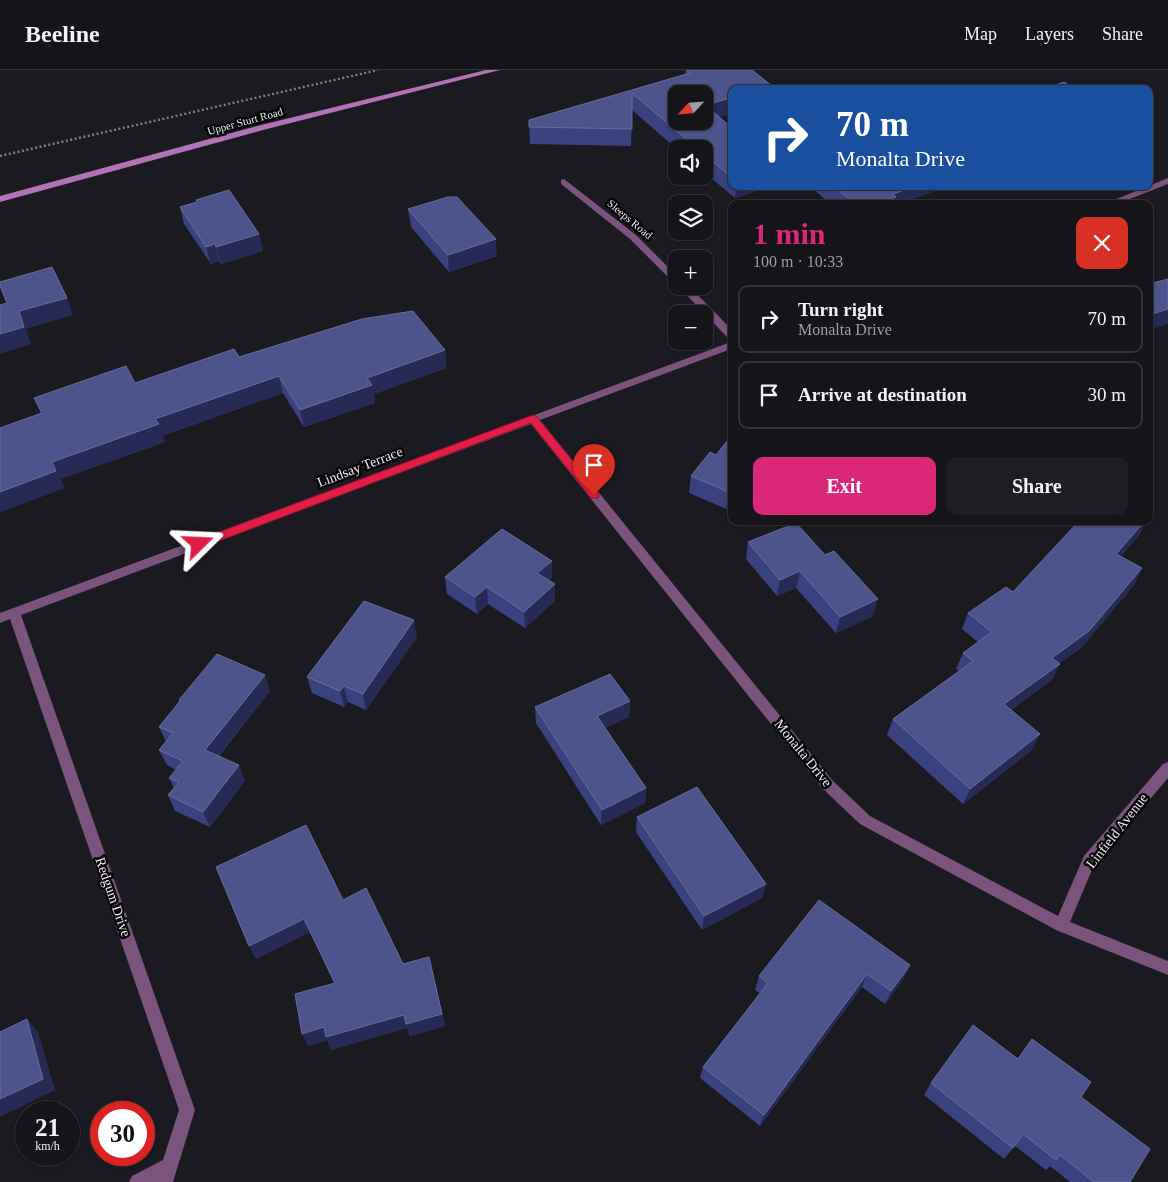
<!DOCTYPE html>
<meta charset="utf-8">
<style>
:root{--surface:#151419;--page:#1e1d22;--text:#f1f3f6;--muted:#9d9ea2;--line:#343338;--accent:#db2777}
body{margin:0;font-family:Georgia,serif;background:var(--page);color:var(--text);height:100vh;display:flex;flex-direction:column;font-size:19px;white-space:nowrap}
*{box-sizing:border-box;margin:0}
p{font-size:16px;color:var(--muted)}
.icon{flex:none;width:28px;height:28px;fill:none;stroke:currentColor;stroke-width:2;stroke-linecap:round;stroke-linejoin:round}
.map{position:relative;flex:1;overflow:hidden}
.sheet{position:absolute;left:728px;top:130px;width:425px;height:325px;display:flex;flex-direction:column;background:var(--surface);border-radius:10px;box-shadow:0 1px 4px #0004,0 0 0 1px var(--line)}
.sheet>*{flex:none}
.top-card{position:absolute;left:728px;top:15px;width:425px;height:105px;border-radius:10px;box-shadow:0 1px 4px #0004,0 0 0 1px var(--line);background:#1a4fa0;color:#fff;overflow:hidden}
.needle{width:32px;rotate:244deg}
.buttons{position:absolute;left:668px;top:15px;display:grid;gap:10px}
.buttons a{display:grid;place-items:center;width:45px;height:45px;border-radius:10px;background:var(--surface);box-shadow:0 1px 4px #0004,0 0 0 1px var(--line);font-size:25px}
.speed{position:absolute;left:15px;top:1031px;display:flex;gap:10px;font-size:25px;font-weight:700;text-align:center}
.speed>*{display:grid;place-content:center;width:65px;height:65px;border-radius:50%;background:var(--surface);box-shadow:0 1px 4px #0004,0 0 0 1px var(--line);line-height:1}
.speed small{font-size:12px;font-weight:400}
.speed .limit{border:8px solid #d22;background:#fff;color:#111}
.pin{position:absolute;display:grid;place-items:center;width:42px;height:42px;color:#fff;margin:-51px -21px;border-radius:50% 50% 50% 0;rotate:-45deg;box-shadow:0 0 5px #0007}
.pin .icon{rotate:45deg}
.me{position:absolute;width:55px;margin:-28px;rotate:69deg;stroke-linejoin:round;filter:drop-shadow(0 0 4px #0008)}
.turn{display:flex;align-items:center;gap:18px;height:105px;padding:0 25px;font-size:22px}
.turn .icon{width:65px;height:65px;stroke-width:2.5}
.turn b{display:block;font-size:35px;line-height:42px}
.round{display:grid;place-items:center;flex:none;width:52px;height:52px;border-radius:10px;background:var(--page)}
.head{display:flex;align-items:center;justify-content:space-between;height:85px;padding:0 25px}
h1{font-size:30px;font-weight:800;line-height:38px;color:var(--accent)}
.button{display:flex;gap:10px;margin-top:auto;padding:10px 25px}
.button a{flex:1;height:58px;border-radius:10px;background:var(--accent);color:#fff;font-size:20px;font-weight:800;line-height:58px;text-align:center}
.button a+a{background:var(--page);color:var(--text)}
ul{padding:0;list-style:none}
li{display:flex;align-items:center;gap:15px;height:68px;margin:0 10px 8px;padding:0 15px;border:2px solid var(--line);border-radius:10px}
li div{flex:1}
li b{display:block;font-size:19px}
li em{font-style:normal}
header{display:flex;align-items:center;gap:30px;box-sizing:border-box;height:70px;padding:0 25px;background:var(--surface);border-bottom:1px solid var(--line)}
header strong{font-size:24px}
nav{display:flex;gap:28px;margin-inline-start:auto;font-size:18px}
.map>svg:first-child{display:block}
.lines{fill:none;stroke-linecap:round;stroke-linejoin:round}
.path{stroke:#817f85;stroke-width:2.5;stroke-dasharray:2 2.5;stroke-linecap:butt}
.minor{fill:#7a547d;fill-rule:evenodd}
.secondary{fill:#b074b5;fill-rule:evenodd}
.wall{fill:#39427f}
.shaded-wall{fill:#262a54}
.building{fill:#4d548b;stroke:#666c9b;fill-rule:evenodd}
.route{fill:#e11d48;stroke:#92132f}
.labels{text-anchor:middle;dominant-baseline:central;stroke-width:5;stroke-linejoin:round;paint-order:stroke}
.far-street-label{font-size:11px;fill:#ecebf0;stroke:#060608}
.street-label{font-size:14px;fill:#ecebf0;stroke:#060608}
</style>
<header>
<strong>Beeline</strong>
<nav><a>Map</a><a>Layers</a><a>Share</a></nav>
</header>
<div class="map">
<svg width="1168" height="1112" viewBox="0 0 1168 1112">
<rect width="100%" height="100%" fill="#1c1a21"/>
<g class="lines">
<path class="path" d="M0,86l378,-86"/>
<path class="minor" d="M1168,108v6l-51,20h-13z
M564,109l72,56 40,40v8l-3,-1 -43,-43 -69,-55v-4z
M678,216h11l42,43v9l-4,-1z
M731,272v7l-191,71 293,361 37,35 188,100 26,-60 79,-92 5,-2v16l-74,87 -24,57 98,39v14l-112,-45 -196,-106 -37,-35 -292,-365 -510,191 174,495 -22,72h-44l3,-6 31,-16 16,-50 -169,-491 -10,4v-10z"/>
<path class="secondary" d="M486,0h14l-237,60 -263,72v-6l257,-70z"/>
</g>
<path class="wall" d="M686,0l45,19v25l-11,3 11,10v59h40l-36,12 -31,-26v-23h-27l-45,-39 -1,36 -101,-2 -1,-24 156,-45z
M809,116h140l-37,13 -2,5h-79z
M196,130l63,34 4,17 -42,13 -2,-3 -8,3 -27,-40 -4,-17 16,-5z
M408,139l89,47 -48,16 -38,-45z
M445,280l1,18 -72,26 1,9 -71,24 -21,-34 -121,43 3,6 -105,37 4,9 -64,24v-84l41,-15 -7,-15 101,-15 104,-26z
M731,366v75l-42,-18 2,-17 25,-21z
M755,451h13l-3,4z
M1079,451h67l-7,14 -18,21 21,12 -8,17 -53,63 -22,15 -7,17 -41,30 21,40 -69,54 -76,-69 6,-16 66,-48 -3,-2 7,-16 15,-11 -16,-13 6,-16 45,-21z
M748,472l77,13 48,61 -37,17 -40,-45 -19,8 -31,-37z
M445,507h107l-3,3 6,21 -30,27 -37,-24 -11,10 -30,-20z
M417,567l-51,73 -18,-8 -4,5 -32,-14 -5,-16z
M270,621l-51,65 26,25 -35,46 -35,-16 -7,-16 6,-7 -5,-10 7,-8 -9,-5 -8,-15 7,-8 -7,-15 21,-25 -1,-2z
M630,631l-1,16 -24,11 41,60 -1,15 -44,22 -65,-102 -1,-16z
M637,747l129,67 -4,14 -60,32 -66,-98z
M343,830l60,64 26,-7 16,69 -35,10 -3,-8 -76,22 -4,-10 -19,6 26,-63 -24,-51 -54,27 -7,-13z
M910,895l-6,13 -19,26 -23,-17 -102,139 -60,-48 3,-11 57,-74 -5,-3 4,-14z
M1032,969l49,58 49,85h-60l-20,-16 -4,4 -31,-24 -11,13 -80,-64 7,-12 87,-24z"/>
<path class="shaded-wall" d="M772,16l-1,3h-10z
M731,28v16l-28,8 2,-17z
M736,116h35l-36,12z
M909,116h40l-37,13 -2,5h-33z
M259,164l4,17 -42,13 -5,-17z
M496,169l1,17 -48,16 -1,-17z
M215,174l4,17 -8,3 -5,-17z
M67,228l6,17 -47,14 5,15 -31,10v-20l19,-23z
M1168,239v15l-19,6v-15z
M445,280l1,18 -72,26 1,9 -71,24 -4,-17 67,-32z
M279,306l4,17 -121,43 3,6 -105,37 4,9 -64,24v-20l52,-30 103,-43z
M1145,451h1l-7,14 -31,35 8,-16z
M552,491v16l-14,13 -1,-17z
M1142,498l-8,17 -53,63 -36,26 7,-16z
M800,501l-4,17 -19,8 3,-16z
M555,514v17l-30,27 -1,-16z
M487,517l1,17 -11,10 -2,-17z
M878,529l-5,17 -37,17 4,-16z
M414,550l3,17 -51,73 -3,-16z
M1060,594l-8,16 -55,40 7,-16z
M265,605l5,16 -59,74 -6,-15z
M344,616l4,16 -4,5 -4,-16z
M630,631l-1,16 -32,15v-16z
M1040,664l-8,16 -69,54 7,-15z
M239,695l6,16 -35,46 -7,-15z
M646,718l-1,15 -44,22 1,-15z
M766,814l-4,14 -60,32 2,-14z
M304,849l6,13 -54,27 -7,-13z
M910,895l-6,13 -19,26 6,-13z
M867,904l-5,13 -102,139 4,-11z
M442,944l3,12 -35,10 -3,-8 -76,22 -4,-10 -19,6 -6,-12 22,-7 80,-12z
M27,949l11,13 17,58 -55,27v-18z"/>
<path class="building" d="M686,0h66l20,16 -11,3h-30v9l-26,7 26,22v50l-27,-23v-5h-6l-66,-56v36l-103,-2v-7l161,-47zM676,24h28v27h-28z
M1064,12l11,7h-31z
M833,116h81v1l-21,7 3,3 -19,7h-21z
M229,120l30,44 -43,13 -1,-3 -9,3 -26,-40 17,-5 -1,-2z
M448,127h9l39,42 -48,16 -40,-46z
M52,197l15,31 -48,13 5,16 -24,7v-29l7,-2 -7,-17v-4z
M1168,209v30l-19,6v-31z
M413,241l32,39 -78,28 5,7 -72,25 -21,-34 -124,43 4,5 -107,38 4,9 -56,21v-64l42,-15 -8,-15 92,-32 9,17 99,-34 5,8 123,-38z
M731,366v57l-40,-17 19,-24 6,3z
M1079,451h66l-29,33 26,14 -53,63 -37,27 8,6 -56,40 36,30 -70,55 -77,-70 80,-58 -10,-8 29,-21 -24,-19 38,-26 7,5z
M796,453l29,32 9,-4 44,48 -38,18 -40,-46 -20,9 -32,-38z
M502,459l50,32 -15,12 18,11 -31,28 -37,-25 -12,10 -30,-20z
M364,531l50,19 -51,74 -19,-8 -4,5 -33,-14z
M217,584l48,21 -60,75 34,15 -36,47 -35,-17 11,-13 -10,-4 14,-17 -24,-11 14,-17 -14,-6 21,-26 -1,-1z
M610,604l20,27 -33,15 49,72 -44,22 -67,-103z
M697,717l69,97 -62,32 -67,-99z
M306,755l37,75 23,-12 37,76 26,-7 13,57 -36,10 -2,-9 -78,22 -2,-10 -22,7 -7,-40 40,-11 -31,-64 -55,27 -33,-79z
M819,830l91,65 -19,26 -24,-17 -103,141 -61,-48 65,-84 -9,-7z
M27,949l16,60 -43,20v-67z
M973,955l45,34 14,-20 59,43 -10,15 69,52 -20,33h-36l-34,-27 -4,5 -33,-26 -10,14 -82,-65z"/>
<path class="route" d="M533,345l3,1 62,76 1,3 -1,3h-7l-60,-75 -328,124h-8l-1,-3 1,-3z"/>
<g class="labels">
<g class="far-street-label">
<text transform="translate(245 51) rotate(-15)">Upper Sturt Road</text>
<text transform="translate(630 149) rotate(40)">Sleeps Road</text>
</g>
<g class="street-label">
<text transform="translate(360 397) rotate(-21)">Lindsay Terrace</text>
<text transform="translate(803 683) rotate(51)">Monalta Drive</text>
<text transform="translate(1117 761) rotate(-52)">Linfield Avenue</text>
<text transform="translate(113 827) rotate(71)">Redgum Drive</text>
</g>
</g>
</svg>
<div class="buttons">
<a><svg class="needle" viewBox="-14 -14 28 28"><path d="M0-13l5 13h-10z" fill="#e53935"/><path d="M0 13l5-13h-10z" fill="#9d9ea2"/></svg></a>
<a><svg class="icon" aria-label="sound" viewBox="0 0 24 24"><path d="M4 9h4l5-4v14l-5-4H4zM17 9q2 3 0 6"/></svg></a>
<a><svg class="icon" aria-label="layers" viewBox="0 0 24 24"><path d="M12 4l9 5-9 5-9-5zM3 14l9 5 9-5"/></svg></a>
<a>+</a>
<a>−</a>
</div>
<div class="speed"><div>21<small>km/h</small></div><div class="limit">30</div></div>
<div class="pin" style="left:594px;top:425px;background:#d93025"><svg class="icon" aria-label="arrive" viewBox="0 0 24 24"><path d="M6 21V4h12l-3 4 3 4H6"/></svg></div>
<svg class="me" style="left:199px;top:474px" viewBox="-20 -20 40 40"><path d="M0-17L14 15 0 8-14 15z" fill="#e11d48" stroke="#fff" stroke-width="4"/></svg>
<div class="top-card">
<div class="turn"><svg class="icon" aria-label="right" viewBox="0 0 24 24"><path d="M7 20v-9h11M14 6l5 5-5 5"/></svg><div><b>70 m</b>Monalta Drive</div></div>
</div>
<section class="sheet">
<div class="head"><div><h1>1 min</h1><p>100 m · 10:33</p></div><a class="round" style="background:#d93025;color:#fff"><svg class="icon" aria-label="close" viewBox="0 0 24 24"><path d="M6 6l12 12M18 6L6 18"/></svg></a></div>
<ul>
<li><svg class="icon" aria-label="right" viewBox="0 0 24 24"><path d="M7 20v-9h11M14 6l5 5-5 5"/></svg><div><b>Turn right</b><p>Monalta Drive</p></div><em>70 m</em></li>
<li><svg class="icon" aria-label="arrive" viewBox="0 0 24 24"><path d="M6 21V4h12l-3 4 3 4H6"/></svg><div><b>Arrive at destination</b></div><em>30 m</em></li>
</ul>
<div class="button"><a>Exit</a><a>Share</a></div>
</section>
</div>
